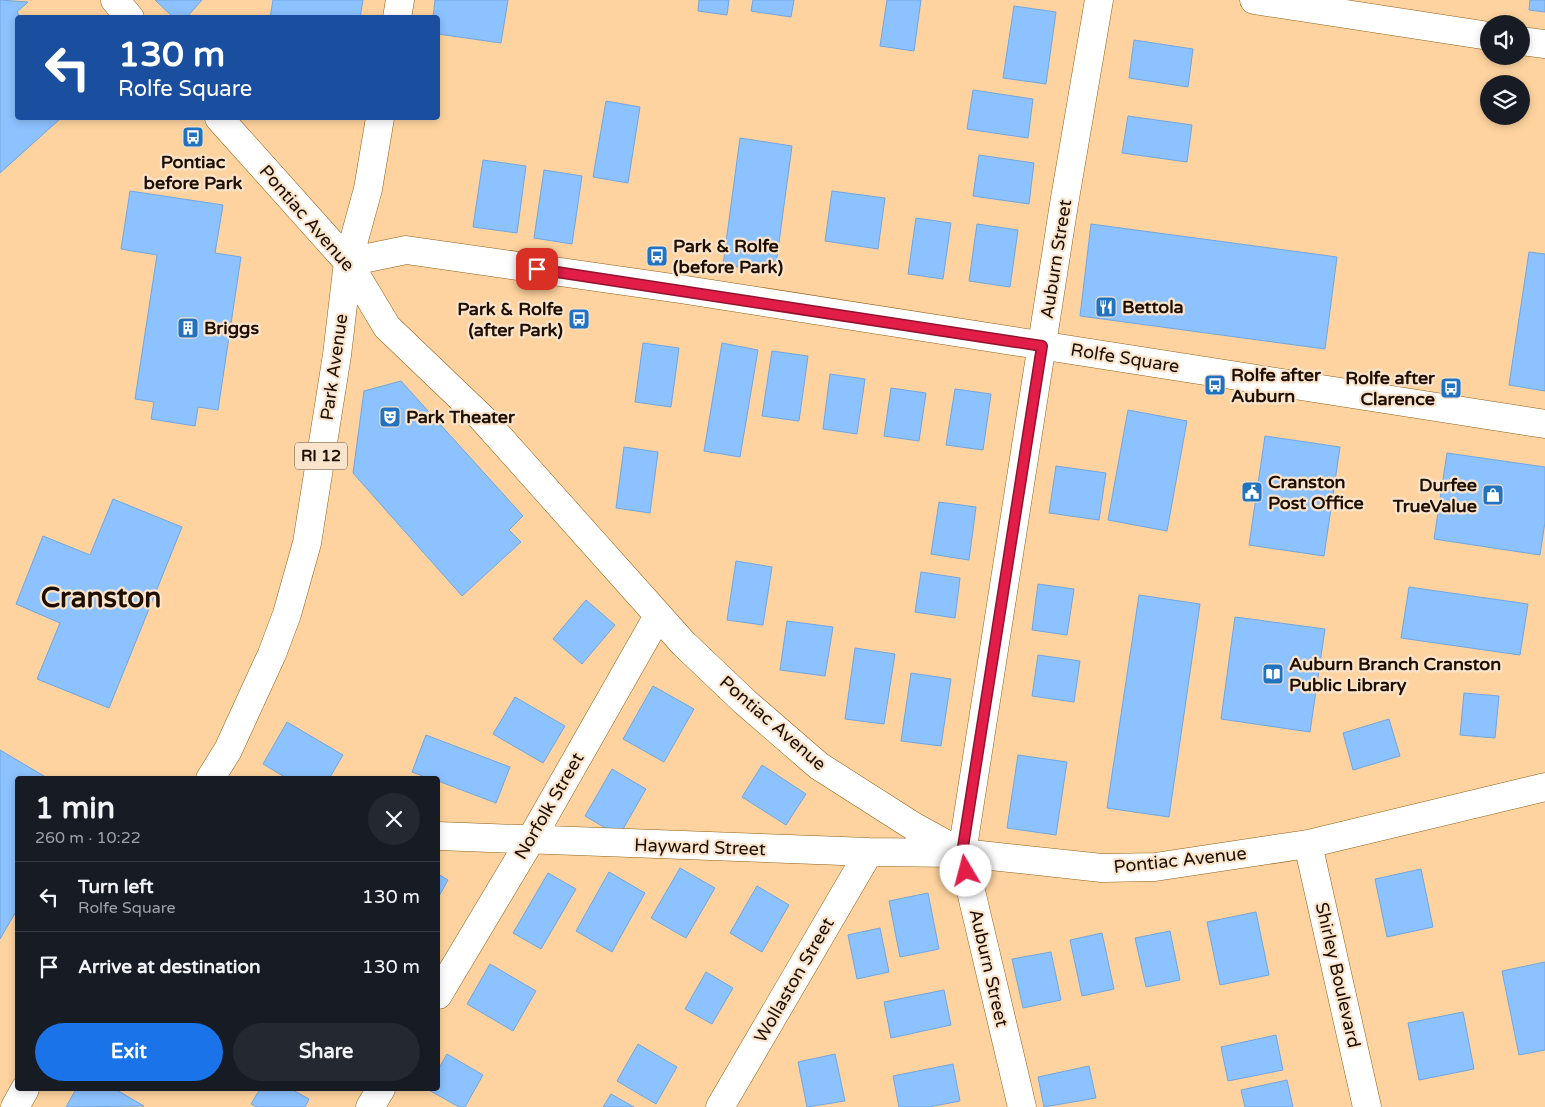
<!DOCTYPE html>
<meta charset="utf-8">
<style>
:root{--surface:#171b24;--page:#242831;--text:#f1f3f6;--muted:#9ea1a6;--line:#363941;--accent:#1a73e8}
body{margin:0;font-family:"Varela Round",sans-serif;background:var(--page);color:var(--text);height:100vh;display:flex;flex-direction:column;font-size:19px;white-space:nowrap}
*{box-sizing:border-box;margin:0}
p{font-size:16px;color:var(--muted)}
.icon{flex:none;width:28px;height:28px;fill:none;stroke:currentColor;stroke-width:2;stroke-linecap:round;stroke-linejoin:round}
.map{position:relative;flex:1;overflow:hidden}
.details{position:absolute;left:15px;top:776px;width:425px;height:315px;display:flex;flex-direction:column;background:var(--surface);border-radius:5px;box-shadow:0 2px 8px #0003}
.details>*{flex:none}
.hud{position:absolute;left:15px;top:15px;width:425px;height:105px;border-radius:5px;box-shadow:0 2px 8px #0003;background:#1a4fa0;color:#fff;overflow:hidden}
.fabs{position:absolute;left:1480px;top:15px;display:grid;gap:10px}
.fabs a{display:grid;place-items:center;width:50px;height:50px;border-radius:50%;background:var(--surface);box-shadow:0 2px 8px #0003;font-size:25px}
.pin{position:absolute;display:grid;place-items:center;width:42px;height:42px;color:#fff;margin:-21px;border-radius:10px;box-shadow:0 2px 8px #0006}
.me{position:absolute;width:55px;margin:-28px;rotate:352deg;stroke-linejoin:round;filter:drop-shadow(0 0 4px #0008)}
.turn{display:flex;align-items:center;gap:18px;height:105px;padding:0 20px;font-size:22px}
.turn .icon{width:65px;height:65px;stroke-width:2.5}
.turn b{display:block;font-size:35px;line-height:42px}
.round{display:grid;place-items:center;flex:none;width:52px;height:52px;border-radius:26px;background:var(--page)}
.summary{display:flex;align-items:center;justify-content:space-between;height:85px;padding:0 20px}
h1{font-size:30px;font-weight:800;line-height:38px}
.action{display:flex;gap:10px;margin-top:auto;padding:10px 20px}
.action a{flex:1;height:58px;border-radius:30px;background:var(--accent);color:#fff;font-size:20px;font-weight:800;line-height:58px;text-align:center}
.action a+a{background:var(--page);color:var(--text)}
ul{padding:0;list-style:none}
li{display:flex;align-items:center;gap:15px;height:70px;padding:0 20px;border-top:1px solid var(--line)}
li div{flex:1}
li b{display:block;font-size:19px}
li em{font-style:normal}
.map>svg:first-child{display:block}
.building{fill:#8cc2ff;stroke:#71a6e1}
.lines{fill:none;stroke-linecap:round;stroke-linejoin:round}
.minor-casing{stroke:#906019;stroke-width:29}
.major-casing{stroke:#906019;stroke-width:29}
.minor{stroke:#fff;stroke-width:28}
.major{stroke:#fff;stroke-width:28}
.route-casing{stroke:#92132f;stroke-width:12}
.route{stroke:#e11d48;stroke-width:9}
.labels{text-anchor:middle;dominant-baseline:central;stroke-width:4.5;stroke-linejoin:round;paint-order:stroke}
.shield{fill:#fae4cb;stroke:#5f4e3d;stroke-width:1}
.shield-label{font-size:16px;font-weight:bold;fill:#1d0e00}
.poi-label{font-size:18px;font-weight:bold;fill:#1d0e00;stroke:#fae4cb;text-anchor:start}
.street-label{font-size:18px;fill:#1d0e00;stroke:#fae4cb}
.town-label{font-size:28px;font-weight:bold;fill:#1d0e00;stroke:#fae4cb}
</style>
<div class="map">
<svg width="1545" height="1107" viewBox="0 0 1545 1107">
<rect width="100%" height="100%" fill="#fed39f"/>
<path class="building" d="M0,0l28,2 -11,10 4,6h-3v100h43l-61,55z
M155,0h47l-16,18h-12z
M273,0h90l-3,18h-90z
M435,0h73l-7,43 -63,-9v-16h-5z
M699,0h30l-2,15 -29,-4z
M753,0h41l-3,17 -40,-6z
M887,0h34l-7,51 -34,-5z
M1530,0h15v12l-16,-2z
M1014,6l42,6 -10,72 -43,-6z
M1134,40l59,9 -5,38 -59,-9z
M973,90l60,9 -5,39 -61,-9z
M606,101l34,6 -12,76 -35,-6z
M1128,116l64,9 -5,37 -65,-9z
M740,138l52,8 -17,126 -52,-7z
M979,155l55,8 -5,41 -56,-8z
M483,160l43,6 -9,67 -44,-6z
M544,170l38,6 -10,68 -38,-6z
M130,191l93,14 -8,48 26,4 -23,153 -20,-3 -3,19 -44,-7 3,-17 -19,-3 22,-144 -36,-6z
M832,191l53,7 -7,51 -53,-8z
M916,218l35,5 -8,56 -35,-5z
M977,224l41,6 -8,57 -41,-6z
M1091,224l246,33 -12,92 -245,-33z
M1529,252l16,2v137l-36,-6z
M643,343l36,5 -8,59 -36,-5z
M722,343l36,7 -18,107 -36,-6z
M772,351l36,5 -9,65 -37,-5z
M830,374l35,5 -8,55 -34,-5z
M401,381l122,135 -14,14 12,12 -59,54 -109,-123 11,-82z
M891,388l35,5 -7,48 -35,-5z
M955,389l36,5 -8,56 -37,-5z
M1128,410l59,11 -20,110 -59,-11z
M1265,436l75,11 -16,109 -75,-11z
M624,447l34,5 -8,61 -34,-5z
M1447,453l98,14v55l-5,33 -106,-16z
M1056,466l50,7 -7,47 -50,-7z
M113,499l69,28 -73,181 -72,-29 23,-56 -44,-19 27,-68 47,19z
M939,502l37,5 -7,53 -38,-6z
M736,561l36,6 -9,58 -36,-5z
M921,572l39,6 -5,40 -40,-6z
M1038,584l36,5 -7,46 -35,-5z
M1409,587l119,17 -8,51 -119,-17z
M1139,595l61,9 -31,213 -62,-9z
M586,600l29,25 -33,39 -29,-25z
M1235,617l90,12 -15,103 -89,-13z
M787,621l46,6 -8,49 -45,-6z
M855,648l40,6 -11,70 -39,-5z
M1038,655l42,6 -6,41 -42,-6z
M911,673l40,6 -10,67 -40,-5z
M653,686l41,23 -30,53 -41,-23z
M1464,693l35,3 -4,42 -35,-3z
M515,697l50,29 -22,37 -50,-29z
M1389,719l11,37 -47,14 -10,-37z
M287,722l56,33 -14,24h-41l-25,-15z
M426,735l84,32 -14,36 -58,-22v-2h-7l-19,-7z
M0,750l49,29h-31v129l-18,31z
M1018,755l49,7 -11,73 -49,-7z
M762,765l44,29 -20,31 -44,-28z
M612,769l34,20 -27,47 -34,-20z
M680,868l35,20 -29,50 -35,-20z
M1421,869l12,58 -46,10 -12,-58z
M609,872l36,21 -33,59 -36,-21z
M548,873l28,16 -35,60 -28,-16z
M438,874l10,6 -10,18z
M757,886l32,19 -27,47 -32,-19z
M928,893l11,56 -39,8 -11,-56z
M1256,912l13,63 -49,10 -13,-63z
M880,928l9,44 -32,7 -9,-44z
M1170,931l10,49 -34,7 -11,-49z
M1102,933l12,56 -32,7 -12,-56z
M1051,952l10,48 -38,8 -11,-49z
M1545,962v88l-26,5 -17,-84z
M490,964l46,27 -23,40 -46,-27z
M706,972l27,16 -21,36 -27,-15z
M944,990l7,35 -60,13 -7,-36z
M1463,1012l11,57 -55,11 -11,-57z
M1276,1035l7,35 -55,11 -7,-34z
M638,1044l39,23 -21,37 -39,-23z
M447,1054l36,21 -18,32h-6l-32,-18h11v-19z
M835,1054l10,47 -38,6 -9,-45z
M953,1064l7,37 -31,6h-30l-6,-31z
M1089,1066l7,32 -52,9 -6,-30z
M1287,1080l6,27h-48l-4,-17z
M76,1089h39l29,17 -78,1z
M260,1089h31l18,10 -4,8h-48l-6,-3z
M611,1094l23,13h-31z"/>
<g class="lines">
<g class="minor-casing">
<path id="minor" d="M1254,0l235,36
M1521,41l24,3
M348,262l39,65 95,91 201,225 62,59 74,64 94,60 49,27 140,15 53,-1 153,-23 237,-57
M438,836l431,16 89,1
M1308,844l59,263
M438,995l92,-154 128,-225
M370,1107l11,-18
M720,1107l149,-255
M1022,1107l-60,-254 102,-649 35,-204"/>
</g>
<g class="major-casing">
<path id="major" d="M115,0l15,18
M397,18l3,-18
M219,118l129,144 58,-12 274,39 865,135
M210,779l18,-29 44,-96 15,-40 20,-71 30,-188 11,-93 20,-73 12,-71
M15,1107l10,-18"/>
</g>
<use href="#minor" class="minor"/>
<use href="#major" class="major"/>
</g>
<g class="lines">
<g class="route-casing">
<path id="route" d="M537,269l505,77 -80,507 4,18"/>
</g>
<use href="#route" class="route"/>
</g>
<defs>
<g id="bus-square" transform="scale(1.125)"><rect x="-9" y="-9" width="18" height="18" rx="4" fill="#2172c1" stroke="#fae4cb"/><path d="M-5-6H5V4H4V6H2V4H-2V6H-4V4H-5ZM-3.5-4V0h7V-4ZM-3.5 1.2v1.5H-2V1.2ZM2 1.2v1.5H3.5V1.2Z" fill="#fff"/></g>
<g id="restaurant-square" transform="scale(1.125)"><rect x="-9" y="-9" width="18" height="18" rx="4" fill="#2172c1" stroke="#fae4cb"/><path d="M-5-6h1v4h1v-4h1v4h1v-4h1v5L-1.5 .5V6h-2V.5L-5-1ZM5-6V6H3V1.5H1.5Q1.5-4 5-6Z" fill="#fff"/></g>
<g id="building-square" transform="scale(1.125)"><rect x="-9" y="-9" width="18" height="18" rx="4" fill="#2172c1" stroke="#fae4cb"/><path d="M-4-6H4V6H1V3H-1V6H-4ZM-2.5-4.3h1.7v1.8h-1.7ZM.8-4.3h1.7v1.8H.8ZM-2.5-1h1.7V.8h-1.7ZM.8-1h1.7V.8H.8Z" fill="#fff"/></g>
<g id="theatre-square" transform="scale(1.125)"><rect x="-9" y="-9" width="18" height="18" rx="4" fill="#2172c1" stroke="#fae4cb"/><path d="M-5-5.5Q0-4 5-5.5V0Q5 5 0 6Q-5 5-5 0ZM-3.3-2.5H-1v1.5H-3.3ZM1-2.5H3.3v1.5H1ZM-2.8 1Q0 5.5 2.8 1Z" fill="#fff"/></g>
<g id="civic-square" transform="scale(1.125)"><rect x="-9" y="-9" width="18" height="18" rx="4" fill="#2172c1" stroke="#fae4cb"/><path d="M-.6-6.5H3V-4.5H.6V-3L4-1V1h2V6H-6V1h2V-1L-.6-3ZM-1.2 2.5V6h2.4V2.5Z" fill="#fff"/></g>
<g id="shop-square" transform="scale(1.125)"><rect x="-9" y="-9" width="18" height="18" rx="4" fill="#2172c1" stroke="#fae4cb"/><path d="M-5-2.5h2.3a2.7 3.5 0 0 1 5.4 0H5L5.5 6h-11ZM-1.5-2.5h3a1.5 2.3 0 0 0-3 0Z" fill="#fff"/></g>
<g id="library-square" transform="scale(1.125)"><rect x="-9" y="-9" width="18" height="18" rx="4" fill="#2172c1" stroke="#fae4cb"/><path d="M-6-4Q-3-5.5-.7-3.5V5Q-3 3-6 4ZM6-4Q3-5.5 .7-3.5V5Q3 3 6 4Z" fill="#fff"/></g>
</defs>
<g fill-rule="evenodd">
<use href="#bus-square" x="193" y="137"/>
<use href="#bus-square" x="657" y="256"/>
<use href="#restaurant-square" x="1106" y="307"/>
<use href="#bus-square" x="579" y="319"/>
<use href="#building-square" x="188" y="328"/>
<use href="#bus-square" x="1215" y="385"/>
<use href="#bus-square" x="1451" y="388"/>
<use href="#theatre-square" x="390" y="417"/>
<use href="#civic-square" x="1252" y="492"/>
<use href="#shop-square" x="1493" y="495"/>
<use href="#library-square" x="1273" y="674"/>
</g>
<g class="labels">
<rect class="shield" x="295" y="442.5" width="52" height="27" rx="4"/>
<g class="shield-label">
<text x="321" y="456">RI 12</text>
</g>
<g class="poi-label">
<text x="193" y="162" text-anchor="middle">Pontiac<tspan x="193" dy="21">before Park</tspan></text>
<text x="673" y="246">Park &amp; Rolfe<tspan x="673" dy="21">(before Park)</tspan></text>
<text x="1122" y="307">Bettola</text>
<text x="563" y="309" text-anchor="end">Park &amp; Rolfe<tspan x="563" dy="21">(after Park)</tspan></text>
<text x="204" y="328">Briggs</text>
<text x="1231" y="375">Rolfe after<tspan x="1231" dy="21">Auburn</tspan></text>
<text x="1435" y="378" text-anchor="end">Rolfe after<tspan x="1435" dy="21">Clarence</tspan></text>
<text x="406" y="417">Park Theater</text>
<text x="1268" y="482">Cranston<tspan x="1268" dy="21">Post Office</tspan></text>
<text x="1477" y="485" text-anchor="end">Durfee<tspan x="1477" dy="21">TrueValue</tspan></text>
<text x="1289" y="664">Auburn Branch Cranston<tspan x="1289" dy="21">Public Library</tspan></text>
</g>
<g class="street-label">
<text transform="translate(307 218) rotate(49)">Pontiac Avenue</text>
<text transform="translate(1056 259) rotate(-81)">Auburn Street</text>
<text transform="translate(1125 358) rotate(9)">Rolfe Square</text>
<text transform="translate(334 367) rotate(-82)">Park Avenue</text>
<text transform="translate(773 723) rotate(41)">Pontiac Avenue</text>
<text transform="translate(549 806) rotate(-60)">Norfolk Street</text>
<text transform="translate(700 847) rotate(2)">Hayward Street</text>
<text transform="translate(1180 860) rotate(-6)">Pontiac Avenue</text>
<text transform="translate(989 968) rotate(77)">Auburn Street</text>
<text transform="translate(1338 975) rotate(77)">Shirley Boulevard</text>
<text transform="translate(794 980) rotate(-60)">Wollaston Street</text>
</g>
<g class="town-label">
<text x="101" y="598">Cranston</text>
</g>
</g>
</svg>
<div class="fabs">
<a><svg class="icon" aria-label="sound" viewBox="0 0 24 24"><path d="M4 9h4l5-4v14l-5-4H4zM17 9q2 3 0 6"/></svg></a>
<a><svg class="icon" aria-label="layers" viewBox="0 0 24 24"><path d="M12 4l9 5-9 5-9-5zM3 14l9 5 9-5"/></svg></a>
</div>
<div class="pin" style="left:537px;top:269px;background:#d93025"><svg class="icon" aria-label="arrive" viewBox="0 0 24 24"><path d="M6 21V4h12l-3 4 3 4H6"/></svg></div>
<svg class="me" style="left:966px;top:871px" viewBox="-20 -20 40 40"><circle r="19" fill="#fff"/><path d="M0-13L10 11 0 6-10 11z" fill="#e11d48"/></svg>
<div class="hud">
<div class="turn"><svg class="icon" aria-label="left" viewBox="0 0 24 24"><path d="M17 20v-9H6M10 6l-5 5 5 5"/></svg><div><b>130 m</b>Rolfe Square</div></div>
</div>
<section class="details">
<div class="summary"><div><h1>1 min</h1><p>260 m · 10:22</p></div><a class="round"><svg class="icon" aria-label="close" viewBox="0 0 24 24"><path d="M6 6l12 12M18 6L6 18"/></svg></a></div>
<ul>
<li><svg class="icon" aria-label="left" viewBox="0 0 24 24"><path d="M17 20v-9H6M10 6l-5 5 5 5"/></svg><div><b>Turn left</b><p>Rolfe Square</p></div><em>130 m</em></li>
<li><svg class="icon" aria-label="arrive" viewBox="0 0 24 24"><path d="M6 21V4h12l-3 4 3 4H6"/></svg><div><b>Arrive at destination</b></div><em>130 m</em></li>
</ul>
<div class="action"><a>Exit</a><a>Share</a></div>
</section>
</div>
